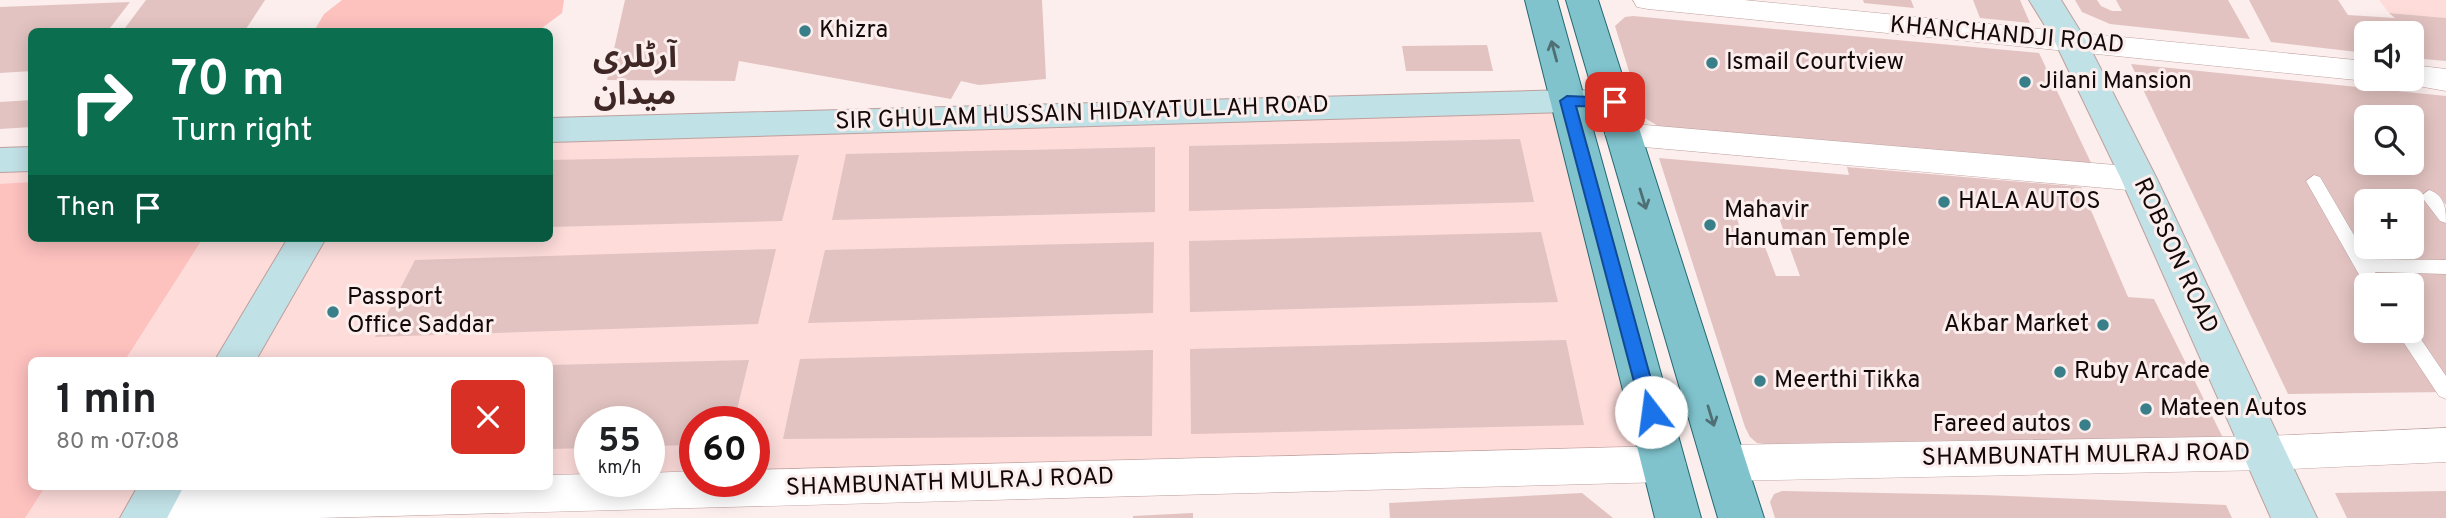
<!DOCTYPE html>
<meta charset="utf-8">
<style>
:root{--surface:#fff;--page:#f2f2f2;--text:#202124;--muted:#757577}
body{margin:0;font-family:Overpass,"Noto Sans Arabic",sans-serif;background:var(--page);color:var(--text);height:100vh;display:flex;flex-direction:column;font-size:26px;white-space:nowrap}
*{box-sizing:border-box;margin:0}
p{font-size:23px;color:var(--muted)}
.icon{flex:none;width:38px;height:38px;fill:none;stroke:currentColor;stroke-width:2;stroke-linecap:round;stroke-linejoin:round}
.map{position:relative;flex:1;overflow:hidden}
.sheet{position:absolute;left:28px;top:357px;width:525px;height:133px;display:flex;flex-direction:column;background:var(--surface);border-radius:10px;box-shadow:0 4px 18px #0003}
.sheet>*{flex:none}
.hud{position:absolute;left:28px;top:28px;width:525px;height:214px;border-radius:10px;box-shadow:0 4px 18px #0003;background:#0b6e4f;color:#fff;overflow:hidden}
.controls{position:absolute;left:2354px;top:21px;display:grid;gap:14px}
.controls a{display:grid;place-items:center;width:70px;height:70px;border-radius:10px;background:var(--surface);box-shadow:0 4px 18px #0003;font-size:35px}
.speed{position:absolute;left:574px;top:406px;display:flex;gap:14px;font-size:35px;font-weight:700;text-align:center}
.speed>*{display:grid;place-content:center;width:91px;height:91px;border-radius:50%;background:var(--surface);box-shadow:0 4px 18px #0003;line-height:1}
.speed small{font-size:18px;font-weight:400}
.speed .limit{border:10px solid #d22;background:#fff;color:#111}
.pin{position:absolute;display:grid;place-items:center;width:60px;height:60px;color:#fff;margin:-30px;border-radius:14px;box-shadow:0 4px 10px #0006}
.me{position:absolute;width:77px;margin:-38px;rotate:345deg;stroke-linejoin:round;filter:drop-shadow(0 0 5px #0008)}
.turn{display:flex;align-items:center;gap:24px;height:147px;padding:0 28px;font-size:32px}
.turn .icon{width:91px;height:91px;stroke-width:2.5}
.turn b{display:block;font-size:49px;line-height:60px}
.then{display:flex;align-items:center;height:66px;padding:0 28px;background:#0003;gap:14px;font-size:26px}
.round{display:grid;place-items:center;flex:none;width:74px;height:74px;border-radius:10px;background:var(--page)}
.headline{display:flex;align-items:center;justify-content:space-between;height:119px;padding:0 28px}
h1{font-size:42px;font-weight:700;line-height:52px}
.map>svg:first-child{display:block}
.built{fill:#fddcda;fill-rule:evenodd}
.green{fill:#fdc1be}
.building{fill:#e2c3c1;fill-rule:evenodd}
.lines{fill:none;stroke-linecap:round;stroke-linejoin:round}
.lane-casing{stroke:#bea09e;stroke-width:1}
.street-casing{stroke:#bea09e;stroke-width:1}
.secondary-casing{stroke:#bea09e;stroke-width:2}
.primary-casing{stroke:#236872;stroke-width:2}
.lane{fill:#fff;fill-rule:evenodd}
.street{fill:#fff;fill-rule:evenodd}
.secondary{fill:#c0e1e6;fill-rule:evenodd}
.primary{fill:#80c3cd;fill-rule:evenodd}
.oneway{stroke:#4f6f74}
.route{fill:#1a73e8;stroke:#114b97;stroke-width:2}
.poi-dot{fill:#387f8a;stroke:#fbeeed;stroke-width:2.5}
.labels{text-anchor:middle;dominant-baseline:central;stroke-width:6;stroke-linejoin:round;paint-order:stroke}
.poi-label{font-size:24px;fill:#130908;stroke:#fbeeed;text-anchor:start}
.street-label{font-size:24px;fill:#130908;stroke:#fbeeed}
.district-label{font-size:32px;font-weight:bold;fill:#3f2726;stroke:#fbeeed}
</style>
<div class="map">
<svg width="2446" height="518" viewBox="0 0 2446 518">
<rect width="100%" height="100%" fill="#fbeeed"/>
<path class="built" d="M2379,0h67v18l-57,-5z
M1568,102l98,361 -1523,55h-143v-358l31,-1 1,79h518v-108zM32,360h518v126h-518zM590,422h59v59h-59zM695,422h59v59h-59z"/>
<path class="green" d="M342,0h222l-2,13 -24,18h-224l10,-17z
M31,182l1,56h171l-78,122h-93v126l13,1 -20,31h-25v-334z"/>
<path class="building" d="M146,0h119l-21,32h-122z
M625,0h417l4,79 -67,6 -18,-4 -10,18 -212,-38 -4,20 -128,-1z
M1863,0h48l3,8 -50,-5z
M1973,0h47l10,23 -50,-5z
M2075,0h22l4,6 11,5h10l-6,-11h112l22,39 -140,-15 -28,-12z
M2249,0h89l10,15 47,3 -6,-5 57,5v43l-34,-3v-25h-46v20l-95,-11z
M130,2l-23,30h-75v39l-32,2v-66z
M1633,16l406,37 54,114 -435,-41 -15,-9 -28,-91 10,-9z
M1487,45l6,26h-87l-4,-25z
M2131,64l315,32v109l-6,-8 -11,-1 17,21v175l-158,2zM2366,117h46v46h-46zM2366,201h46v46h-46zM2366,285h46v46h-46z
M32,100v27l-32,2v-27z
M1520,139l14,63 -345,9v-65z
M1155,147v65l-323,8 14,-66z
M799,155l-17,66 -232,6v-67z
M1659,158l190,17 -2,-8 234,20 47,110 26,2 73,147 -456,-1 -14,-2 -7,-6 -5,-10zM1735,212l43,3 22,61h-24l-14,-37 -19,-1z
M1541,232l17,70 -368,10 -1,-71z
M1154,242l-1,71 -345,10 17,-73z
M776,249l-18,75 -383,13 40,-77z
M1566,340l18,85 -393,9 -1,-85z
M1153,350l-1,86 -369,3 17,-80z
M749,360l-15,62h-39v23l-46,1v-24h-59v26l-40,1v-84z
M1782,491l202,4 242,10 6,13h-457l-5,-16 4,-8z
M2446,491v27h-99l-12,-25z
M1582,493l31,25h-223l-1,-15z
M1193,513v5h-60v-2z"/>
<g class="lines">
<g class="lane-casing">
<path id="lane" d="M2314,175l6,2 48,82 78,1v14l-71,-2 8,13 -17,2 -60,-106z
M2429,190c16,5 17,19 17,33l-6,-2 -19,-25z
M2412,326l34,50v23l-7,-3 -43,-65h16z"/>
</g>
<g class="street-casing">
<path id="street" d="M1633,0h111l622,61v18h10l-10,2 -718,-72 -11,-2z
M2412,65l34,4v22l-45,-8 -3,-4h14z
M1622,123l517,44 12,3 5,9 -5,9 -12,3 -517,-46 -12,-3 -5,-8 5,-8z
M2446,428v34l-179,8 -542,11 -15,-6 -6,-12 6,-12 15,-6 542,-9z
M1665,446l15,6 6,12 -6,12 -15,6 -1347,36h-178l-9,-14 6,-13 12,-5h401v-11l40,-1v7h59v-8l46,-2v10h59v-11z"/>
</g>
<g class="secondary-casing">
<path id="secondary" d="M2029,0h32l26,42 70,137 160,339h-46l-150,-339 -66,-137z
M1567,90l48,1 12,3 5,8 -5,8 -12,3 -48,-1 -1017,30v-24z
M32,147v24l-32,1v-24z
M288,238h38l-70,122h-41z
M138,486h46l-17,32h-47z"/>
</g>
<g class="primary-casing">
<path id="primary" d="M1525,0h32l144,518h-46z
M1566,0h32l166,518h-46z"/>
</g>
<use href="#lane" class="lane"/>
<use href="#street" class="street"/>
<use href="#secondary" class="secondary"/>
<use href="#primary" class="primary"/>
</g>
<defs><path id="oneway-shaft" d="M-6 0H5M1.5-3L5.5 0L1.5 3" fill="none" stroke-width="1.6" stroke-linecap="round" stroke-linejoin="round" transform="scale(1.75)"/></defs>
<g class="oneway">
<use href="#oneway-shaft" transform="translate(1554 51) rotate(-105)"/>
<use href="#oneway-shaft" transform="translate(1643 199) rotate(73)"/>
<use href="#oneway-shaft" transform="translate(1711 416) rotate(73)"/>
</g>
<path class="route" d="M1567,96l48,2 7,4 -7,5 -39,-1 84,306 -3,5 -6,2 -6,-2 -3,-5 -82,-311z"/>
<g class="poi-dot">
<circle cx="805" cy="31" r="7"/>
<circle cx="1712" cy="63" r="7"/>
<circle cx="2025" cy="82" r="7"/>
<circle cx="1944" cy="202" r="7"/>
<circle cx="1710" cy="225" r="7"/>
<circle cx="333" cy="312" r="7"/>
<circle cx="2103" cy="325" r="7"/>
<circle cx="2060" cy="372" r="7"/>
<circle cx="1760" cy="381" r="7"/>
<circle cx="2146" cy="409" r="7"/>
<circle cx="2085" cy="425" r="7"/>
</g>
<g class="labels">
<g class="poi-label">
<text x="819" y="31">Khizra</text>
<text x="1726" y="63">Ismail Courtview</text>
<text x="2039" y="82">Jilani Mansion</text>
<text x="1958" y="202">HALA AUTOS</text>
<text x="1724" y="211">Mahavir<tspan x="1724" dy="28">Hanuman Temple</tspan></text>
<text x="347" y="298">Passport<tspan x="347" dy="28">Office Saddar</tspan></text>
<text x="2089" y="325" text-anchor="end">Akbar Market</text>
<text x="2074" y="372">Ruby Arcade</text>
<text x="1774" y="381">Meerthi Tikka</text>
<text x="2160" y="409">Mateen Autos</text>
<text x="2071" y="425" text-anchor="end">Fareed autos</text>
</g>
<g class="street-label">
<text transform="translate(2007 36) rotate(5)">KHANCHANDJI ROAD</text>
<text transform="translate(1082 114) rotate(-2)">SIR GHULAM HUSSAIN HIDAYATULLAH ROAD</text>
<text transform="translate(2175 256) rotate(65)">ROBSON ROAD</text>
<text transform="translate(2086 456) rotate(-1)">SHAMBUNATH MULRAJ ROAD</text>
<text transform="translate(950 483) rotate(-2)">SHAMBUNATH MULRAJ ROAD</text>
</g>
<g class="district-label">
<text x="635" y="59">آرٹلری<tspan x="635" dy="37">میدان</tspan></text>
</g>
</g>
</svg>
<div class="controls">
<a><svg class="icon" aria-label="sound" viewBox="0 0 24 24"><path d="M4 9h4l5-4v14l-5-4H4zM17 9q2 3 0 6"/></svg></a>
<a><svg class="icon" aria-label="search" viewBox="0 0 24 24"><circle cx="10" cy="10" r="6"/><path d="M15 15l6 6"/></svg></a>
<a>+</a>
<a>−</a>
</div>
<div class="speed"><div>55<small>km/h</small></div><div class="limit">60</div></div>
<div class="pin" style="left:1615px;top:102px;background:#d93025"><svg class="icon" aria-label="arrive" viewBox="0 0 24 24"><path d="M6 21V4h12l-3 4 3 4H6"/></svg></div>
<svg class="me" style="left:1651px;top:412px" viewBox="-20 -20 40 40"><circle r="19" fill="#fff"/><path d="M0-13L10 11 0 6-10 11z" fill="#1a73e8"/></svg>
<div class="hud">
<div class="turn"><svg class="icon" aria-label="right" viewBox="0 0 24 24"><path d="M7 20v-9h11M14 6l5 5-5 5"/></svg><div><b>70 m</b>Turn right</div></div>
<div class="then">Then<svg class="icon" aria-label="arrive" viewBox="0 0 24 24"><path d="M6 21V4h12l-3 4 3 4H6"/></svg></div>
</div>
<section class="sheet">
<div class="headline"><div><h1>1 min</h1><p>80 m · 07:08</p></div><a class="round" style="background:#d93025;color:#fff"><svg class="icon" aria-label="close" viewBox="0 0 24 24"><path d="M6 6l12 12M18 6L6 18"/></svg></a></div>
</section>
</div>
